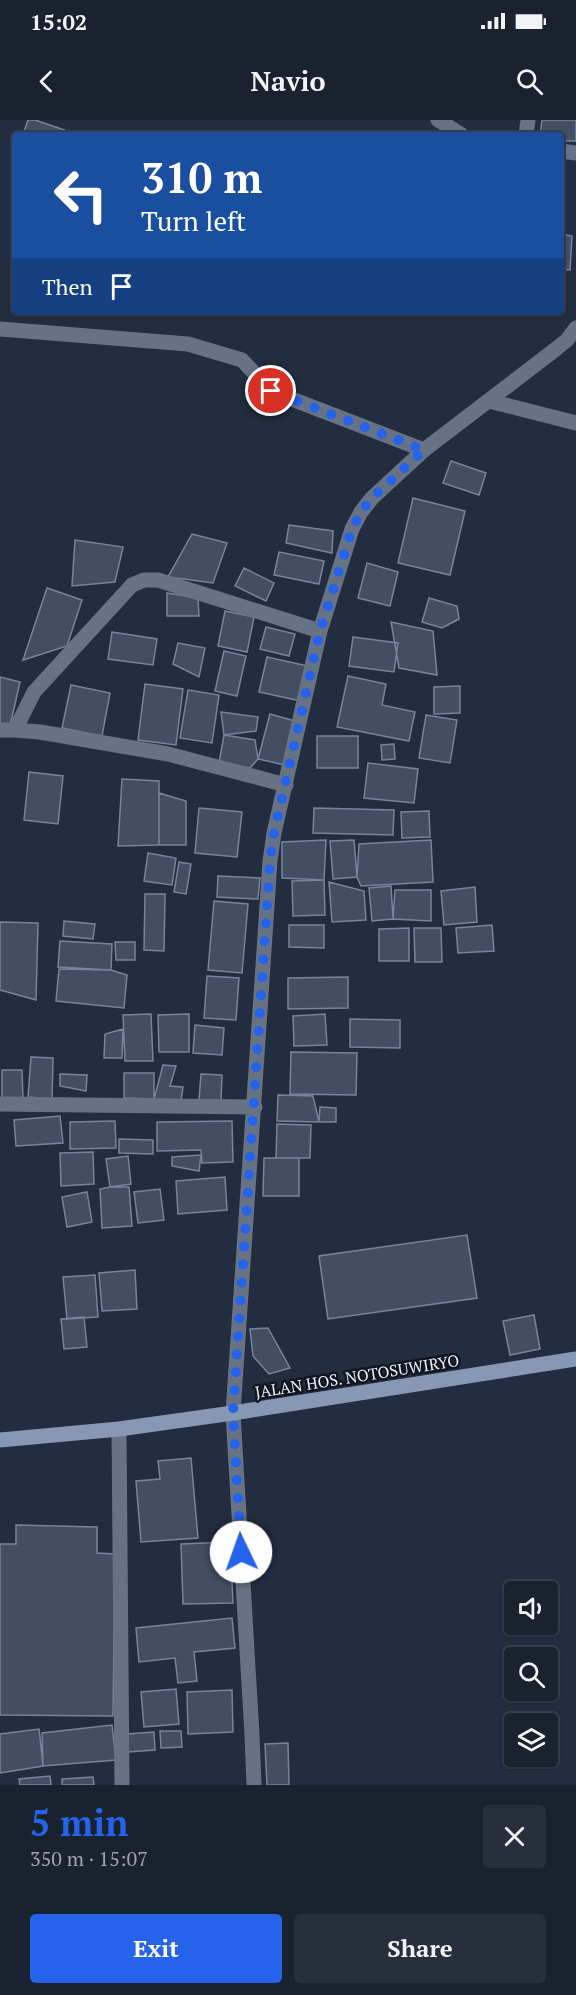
<!DOCTYPE html>
<meta charset="utf-8">
<style>
:root{--surface:#1a2230;--page:#272f3c;--text:#f1f3f6;--muted:#9fa4ab;--line:#383f4c;--accent:#2563eb}
body{margin:0;font-family:"PT Serif",serif;background:var(--page);color:var(--text);height:100vh;display:flex;flex-direction:column;font-size:22px;white-space:nowrap}
*{box-sizing:border-box;margin:0}
p{font-size:20px;color:var(--muted)}
.icon{flex:none;width:33px;height:33px;fill:none;stroke:currentColor;stroke-width:2;stroke-linecap:round;stroke-linejoin:round}
.map{position:relative;height:1665px;overflow:hidden}
.details{display:flex;flex-direction:column;background:var(--surface);flex:1}
.details>*{flex:none}
.banner{position:absolute;left:12px;top:12px;width:552px;height:183px;border-radius:6px;box-shadow:0 2px 4px #0004,0 0 0 2px var(--line);background:#1a4fa0;color:#fff;overflow:hidden}
.fabs{position:absolute;left:504px;top:1461px;display:grid;gap:12px}
.fabs a{display:grid;place-items:center;width:54px;height:54px;border-radius:6px;background:var(--surface);box-shadow:0 2px 4px #0004,0 0 0 2px var(--line);font-size:30px}
.pin{position:absolute;display:grid;place-items:center;width:51px;height:51px;color:#fff;margin:-26px;border:3px solid #fff;border-radius:50%;box-shadow:0 2px 6px #0007}
.me{position:absolute;width:66px;margin:-33px;rotate:357deg;stroke-linejoin:round;filter:drop-shadow(0 0 4px #0008)}
.turn{display:flex;align-items:center;gap:21px;height:126px;padding:0 30px;font-size:27px}
.turn .icon{width:78px;height:78px;stroke-width:2.5}
.turn b{display:block;font-size:42px;line-height:51px}
.then{display:flex;align-items:center;height:57px;padding:0 30px;background:#0003;gap:12px;font-size:22px}
.round{display:grid;place-items:center;flex:none;width:63px;height:63px;border-radius:6px;background:var(--page)}
.summary{display:flex;align-items:center;justify-content:space-between;height:102px;padding:0 30px}
h1{font-size:36px;font-weight:700;line-height:45px;color:var(--accent)}
.cta{display:flex;gap:12px;margin-top:auto;padding:12px 30px}
.cta a{flex:1;height:69px;border-radius:6px;background:var(--accent);color:#fff;font-size:24px;font-weight:700;line-height:69px;text-align:center}
.cta a+a{background:var(--page);color:var(--text)}
.status{display:flex;justify-content:space-between;align-items:center;height:42px;padding:0 30px;background:var(--surface);direction:ltr}
.status svg{height:16px;fill:currentColor}
header{display:flex;justify-content:space-between;align-items:center;height:78px;padding:0 30px;background:var(--surface);font-size:27px;font-weight:700}
.map>svg:first-child{display:block}
.building{fill:#424e62;stroke:#77849a;stroke-width:1.5}
.lines{fill:none;stroke-linecap:round;stroke-linejoin:round}
.street{stroke:#677284;stroke-width:15}
.secondary{stroke:#8798b5;stroke-width:15}
.route{stroke:#2563eb;stroke-width:10;stroke-dasharray:0 18}
.labels{text-anchor:middle;dominant-baseline:central;stroke-width:5;stroke-linejoin:round;paint-order:stroke}
.street-label{font-size:16px;fill:#e8effc;stroke:#11161e}
</style>
<div class="status"><b>15:02</b><svg viewBox="0 0 49 12"><path d="M0 12V9h3v3zM5 12V6h3v6zM10 12V3h3v9zM15 12V0h3v12zM26 1h20v11H26zM47 4h2v5h-2z"/></svg></div>
<header><svg class="icon" aria-label="back" viewBox="0 0 24 24"><path d="M15 5l-7 7 7 7"/></svg>Navio<svg class="icon" aria-label="search" viewBox="0 0 24 24"><circle cx="10" cy="10" r="6"/><path d="M15 15l6 6"/></svg></header>
<div class="map">
<svg width="576" height="1665" viewBox="0 0 576 1665">
<rect width="100%" height="100%" fill="#232d40"/>
<path class="building" d="M28,0h7l44,15h-56z
M542,0h34v21h-15v-6h-21z
M561,114l11,2 -2,34 -9,-1z
M451,341l35,12 -7,22 -36,-12z
M413,378l52,13 -15,64 -52,-12z
M289,405l44,6 -1,22 -46,-10z
M192,414l35,9 -14,40 -45,-6z
M75,420l48,7 -8,35 -43,4z
M279,432l45,9 -5,23 -45,-9z
M367,443l31,9 -8,34 -32,-8z
M244,448l30,15 -8,18 -31,-15z
M47,468l35,12 -15,46 -44,14z
M167,473l31,5 1,18h-32z
M429,478l28,8 2,13 -17,9 -20,-6z
M225,491l29,6 -7,35 -29,-6z
M391,502l42,9 4,44 -38,-7z
M266,507l29,7 -6,22 -29,-7z
M112,512l45,7 -4,26 -45,-6z
M353,517l45,6 -4,29 -45,-6z
M178,523l27,5 -6,29 -26,-13z
M224,531l22,5 -9,40 -22,-5z
M267,537l41,9 -7,35 -42,-9z
M348,556l38,8 -4,21 33,7 -6,29 -72,-14z
M0,557l20,5 -10,44 -10,-2z
M145,564l38,5 -7,56 -38,-5z
M71,565l39,8 -8,43 -40,-8z
M460,566v27l-26,1v-27z
M188,570l31,5 -7,48 -32,-5z
M221,592l37,5 -2,14 -32,4z
M270,594l25,7 -10,44 -27,-6z
M426,595l31,5 -7,43 -31,-5z
M224,615l31,5 3,19 -8,9 -31,-5z
M317,616h41v32h-41z
M394,624l1,15 -13,1 -1,-15z
M368,643l50,6 -4,34 -50,-5z
M29,652l34,4 -5,48 -34,-4z
M122,659l37,2v64l-41,1z
M159,673l27,8v44h-27z
M199,688l43,4 -5,45 -42,-4z
M314,688l80,2 -1,25 -80,-2z
M429,691l1,26 -28,1 -1,-26z
M326,720l-2,40 -42,-2v-36z
M354,720l3,37 -24,2 -3,-38z
M431,720l2,42 -72,4 -4,-9 2,-33z
M148,733l28,5 -4,27 -28,-4z
M179,742l12,2 -5,30 -12,-2z
M218,756l42,2 -2,21 -41,-2z
M324,760l1,35 -32,1 -1,-35z
M329,762l35,9 2,29 -34,2z
M391,766l2,33 -21,2 -3,-33z
M475,767l2,35 -33,3 -3,-34z
M395,770h36v31l-38,-2z
M145,774h20l-1,57 -20,-1z
M214,781l34,3 -6,69 -34,-3z
M64,801l31,3 -2,15 -30,-3z
M0,802l38,1 -2,77 -36,-10z
M289,805h35v23l-35,-1z
M492,805l2,26 -36,2 -2,-25z
M409,808v33h-30v-32z
M414,808h27l1,34h-27z
M60,821l52,3 -1,26 -53,-3z
M115,822h20v18h-19z
M59,849l52,1 16,5 -3,33 -68,-7z
M207,856l32,2 -3,42 -32,-2z
M348,857v31l-60,1v-31z
M151,894l2,47h-28l-2,-46z
M189,894v38h-30l-1,-37z
M325,894l2,31 -33,1 -1,-30z
M350,899l50,1v28l-50,-1z
M195,905l29,3 -2,27 -29,-2z
M123,909l-1,29h-18l1,-24z
M291,932l66,1 -1,42 -66,-1z
M31,937l22,1 -1,41 -24,-2z
M163,945l13,1 -6,20 13,1 -2,14 -27,-2z
M2,950h20l1,29h-21z
M124,953h30v26l-30,-1z
M60,954l27,1 -1,16 -26,-5z
M201,954l21,1 -1,26 -22,-1z
M278,975l35,1 6,26 -42,-1z
M320,987l16,1v14h-17z
M60,996l3,27 -47,3 -2,-26z
M115,1001l1,27 -46,1v-27z
M232,1001l1,41 -31,1 -1,-13 -44,1v-29z
M277,1004l34,1 -1,33h-34z
M119,1019l34,1v14l-34,-1z
M93,1032l1,32 -33,2 -1,-33z
M201,1035l-2,16 -27,-5v-9z
M128,1036l3,28 -21,3 -4,-28z
M264,1038h35v38h-36z
M225,1057l2,33 -49,4 -2,-33z
M110,1067h19l3,39 -30,2 -2,-39z
M160,1069l4,31 -26,3 -4,-31z
M87,1072l5,30 -25,5 -5,-30z
M467,1115l10,63 -149,21 -9,-63z
M135,1150l2,39 -35,2 -3,-38z
M95,1155l3,42 -31,2 -4,-42z
M534,1195l6,34 -30,6 -7,-34z
M84,1197l3,30 -23,2 -3,-30z
M268,1208l22,40 -21,6 -16,-18 -3,-27z
M191,1338l7,80 -57,4 -5,-61 24,-2 -2,-18z
M16,1405l81,2v26l18,1 -2,162 -113,-1v-171h16z
M230,1422l3,61 -50,1 -2,-60z
M232,1498l3,30 -41,4 3,29 -19,2 -3,-25 -36,4 -3,-34z
M176,1569l3,35 -35,3 -3,-35z
M232,1570l1,42 -45,2 -1,-42z
M112,1605l4,35 -73,6 -1,-33z
M39,1609l4,37 -43,7v-39z
M160,1611h21l1,16 -21,1z
M154,1612l1,18 -27,2 -1,-18z
M288,1623l1,42h-22l-2,-41z
M50,1656l1,9h-31l-1,-6z
M93,1657l1,8h-32v-6z"/>
<g class="lines">
<path class="street" d="M438,0l24,15
M526,15l2,-15
M561,31l15,2
M0,209l188,15 54,16 29,31 153,59
M489,281l87,22
M0,610h15l25,2 128,22 118,31
M15,610l19,-38 98,-107 12,-5h14l162,51
M0,984l255,3
M119,1309l3,356
M254,1665l-2,-50 -19,-322 37,-552 4,-28 46,-202 32,-102 9,-17 11,-14 52,-48 128,-98 15,-12 9,-12"/>
<path class="secondary" d="M0,1320l119,-11 114,-16 343,-54"/>
</g>
<g class="lines">
<path class="route" d="M241,1432l-8,-139 37,-552 4,-28 46,-202 32,-102 9,-17 11,-14 52,-48 -153,-59"/>
</g>
<g class="labels">
<g class="street-label">
<text transform="translate(357 1256) rotate(-9)">JALAN HOS. NOTOSUWIRYO</text>
</g>
</g>
</svg>
<div class="fabs">
<a><svg class="icon" aria-label="sound" viewBox="0 0 24 24"><path d="M4 9h4l5-4v14l-5-4H4zM17 9q2 3 0 6"/></svg></a>
<a><svg class="icon" aria-label="search" viewBox="0 0 24 24"><circle cx="10" cy="10" r="6"/><path d="M15 15l6 6"/></svg></a>
<a><svg class="icon" aria-label="layers" viewBox="0 0 24 24"><path d="M12 4l9 5-9 5-9-5zM3 14l9 5 9-5"/></svg></a>
</div>
<div class="pin" style="left:271px;top:271px;background:#d93025"><svg class="icon" aria-label="arrive" viewBox="0 0 24 24"><path d="M6 21V4h12l-3 4 3 4H6"/></svg></div>
<svg class="me" style="left:241px;top:1432px" viewBox="-20 -20 40 40"><circle r="19" fill="#fff"/><path d="M0-13L10 11 0 6-10 11z" fill="#2563eb"/></svg>
<div class="banner">
<div class="turn"><svg class="icon" aria-label="left" viewBox="0 0 24 24"><path d="M17 20v-9H6M10 6l-5 5 5 5"/></svg><div><b>310 m</b>Turn left</div></div>
<div class="then">Then<svg class="icon" aria-label="arrive" viewBox="0 0 24 24"><path d="M6 21V4h12l-3 4 3 4H6"/></svg></div>
</div>
</div>
<section class="details">
<div class="summary"><div><h1>5 min</h1><p>350 m · 15:07</p></div><a class="round"><svg class="icon" aria-label="close" viewBox="0 0 24 24"><path d="M6 6l12 12M18 6L6 18"/></svg></a></div>
<div class="cta"><a>Exit</a><a>Share</a></div>
</section>
